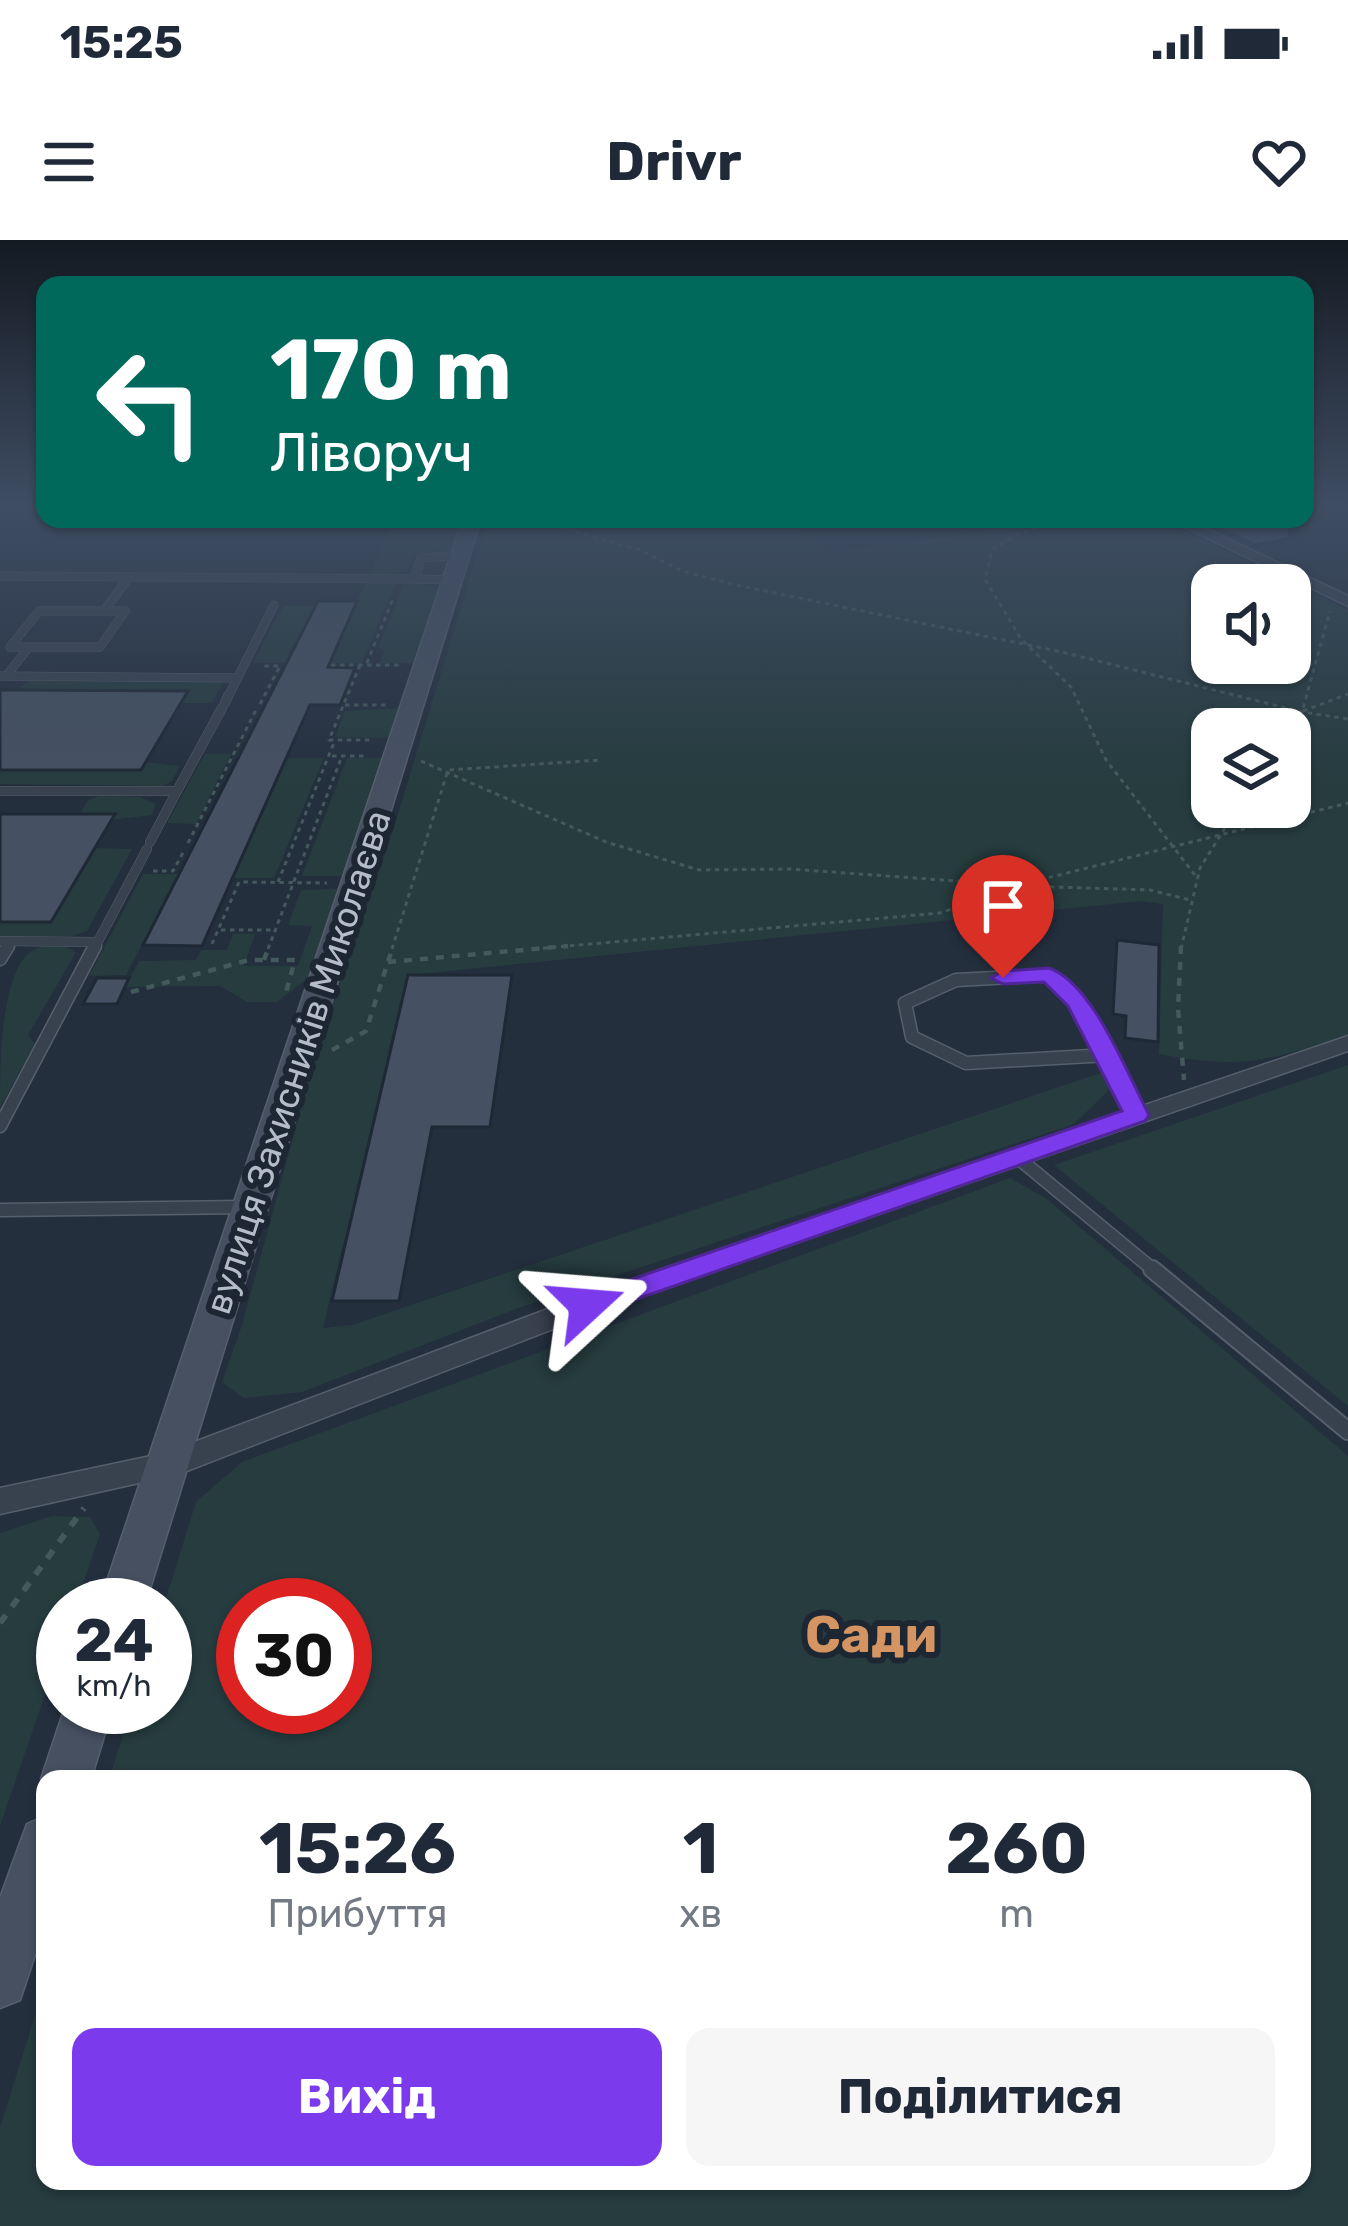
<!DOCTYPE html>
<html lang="uk">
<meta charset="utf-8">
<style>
:root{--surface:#fff;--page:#f6f6f7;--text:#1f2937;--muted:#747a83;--accent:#7c3aed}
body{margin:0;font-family:Rubik,sans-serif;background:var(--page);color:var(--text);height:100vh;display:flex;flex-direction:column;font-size:45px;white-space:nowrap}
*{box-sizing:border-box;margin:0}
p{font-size:39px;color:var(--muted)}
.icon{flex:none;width:66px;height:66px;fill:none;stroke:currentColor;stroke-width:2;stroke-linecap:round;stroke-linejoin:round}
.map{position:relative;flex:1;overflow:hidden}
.drawer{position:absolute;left:36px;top:1530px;width:1275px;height:420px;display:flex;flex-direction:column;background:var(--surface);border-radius:24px;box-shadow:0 3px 9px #0004}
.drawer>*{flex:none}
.hud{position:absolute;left:36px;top:36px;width:1278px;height:252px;border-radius:24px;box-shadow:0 3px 9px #0004;background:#00695c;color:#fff;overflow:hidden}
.buttons{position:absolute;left:1191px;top:324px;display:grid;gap:24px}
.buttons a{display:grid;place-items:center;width:120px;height:120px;border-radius:24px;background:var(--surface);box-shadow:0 3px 9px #0004;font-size:60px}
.speed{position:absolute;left:36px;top:1338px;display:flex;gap:24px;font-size:60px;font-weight:700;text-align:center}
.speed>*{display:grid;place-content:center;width:156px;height:156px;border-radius:50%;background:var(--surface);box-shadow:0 3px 9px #0004;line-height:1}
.speed small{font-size:30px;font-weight:400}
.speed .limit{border:18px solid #d22;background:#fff;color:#111}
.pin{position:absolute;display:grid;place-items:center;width:102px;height:102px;color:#fff;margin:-123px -51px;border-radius:50% 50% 50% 0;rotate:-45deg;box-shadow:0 0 12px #0007}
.pin .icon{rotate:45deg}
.me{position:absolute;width:132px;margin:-66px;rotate:71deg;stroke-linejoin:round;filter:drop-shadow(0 0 9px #0008)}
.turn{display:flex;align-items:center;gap:42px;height:252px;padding:0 36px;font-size:54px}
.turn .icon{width:156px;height:156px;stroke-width:2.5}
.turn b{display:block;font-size:84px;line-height:102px}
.eta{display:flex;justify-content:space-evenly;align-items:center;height:204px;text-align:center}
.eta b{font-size:72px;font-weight:700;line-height:84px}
.cta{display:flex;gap:24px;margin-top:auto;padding:24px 36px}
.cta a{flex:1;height:138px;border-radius:24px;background:var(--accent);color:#fff;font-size:48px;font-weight:700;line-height:138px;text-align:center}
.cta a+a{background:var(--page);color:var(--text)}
.status{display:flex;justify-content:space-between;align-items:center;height:84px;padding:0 60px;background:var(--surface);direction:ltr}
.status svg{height:33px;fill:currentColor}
header{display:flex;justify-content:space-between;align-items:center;height:156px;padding:0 36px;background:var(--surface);font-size:54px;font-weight:700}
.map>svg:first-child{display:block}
.green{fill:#263c3f;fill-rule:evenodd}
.building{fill:#455162;stroke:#1f2835;stroke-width:3}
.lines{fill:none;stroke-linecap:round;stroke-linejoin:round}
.lane-far3-casing{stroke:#565f6c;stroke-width:9}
.lane-far2-casing{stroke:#565f6c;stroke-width:10}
.lane-far1-casing{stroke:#565f6c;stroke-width:15}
.lane-casing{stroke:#565f6c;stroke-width:20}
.street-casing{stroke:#565f6c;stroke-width:3}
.secondary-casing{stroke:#565f6c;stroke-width:3}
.path-far2{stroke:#44595c;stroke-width:3;stroke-dasharray:4.5 4.5;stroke-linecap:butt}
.path-far1{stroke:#44595c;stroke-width:4.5;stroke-dasharray:8 8;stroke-linecap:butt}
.path{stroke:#44595c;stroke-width:6;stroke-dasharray:10 10;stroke-linecap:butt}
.lane-far3{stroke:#38414e;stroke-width:8}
.lane-far2{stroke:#38414e;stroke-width:9}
.lane-far1{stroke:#38414e;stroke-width:12}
.lane{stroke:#38414e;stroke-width:16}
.street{fill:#38414e;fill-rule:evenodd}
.secondary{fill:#465061;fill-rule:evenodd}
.route{fill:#7c3aed;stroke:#51269a;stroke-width:3}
.labels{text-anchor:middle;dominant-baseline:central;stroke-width:12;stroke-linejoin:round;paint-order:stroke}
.street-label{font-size:36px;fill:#b4bcc9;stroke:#1d2633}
.near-quarter-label{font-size:51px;font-weight:bold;fill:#d59563;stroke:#1d2633}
</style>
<div class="status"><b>15:25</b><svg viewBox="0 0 49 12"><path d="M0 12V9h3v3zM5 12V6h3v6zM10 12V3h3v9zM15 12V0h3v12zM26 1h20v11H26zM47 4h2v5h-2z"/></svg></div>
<header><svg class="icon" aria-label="menu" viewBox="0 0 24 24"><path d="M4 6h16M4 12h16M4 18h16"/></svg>Drivr<svg class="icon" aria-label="heart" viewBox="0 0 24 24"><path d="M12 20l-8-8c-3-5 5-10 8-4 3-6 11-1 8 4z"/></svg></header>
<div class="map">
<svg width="1348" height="1986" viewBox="0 0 1348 1986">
<rect width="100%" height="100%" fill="#242f3e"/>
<path class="green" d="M394,279h70l-11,31 -38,3 -9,19 -37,3z
M488,279h299l40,33 158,-20 -18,-13h192l189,91v425c-82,26 -102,35 -189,19l4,-150 -21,-3 -733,74 -86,353 29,-3 752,-253 5,18 -35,34 -553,183 -219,85 -58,6 -22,-16 20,-57 76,-279 76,-219zM1212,345h78v78h-78zM1212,489h78v78h-78z
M411,341l31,9 -24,73h-38l5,-14 -7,-1 24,-60h6z
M366,342h30l-34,81h-33z
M283,366h32l-28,57h-34z
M32,439l187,2 4,2 -11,20h-31l6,-12 -170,-1z
M401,468l-10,30 -56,-1 10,-26z
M205,514h26l-35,70 -29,-1z
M286,518h38l-50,120h-42z
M347,518h37l-39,118h-43z
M145,522l35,4 -8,15 -9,5 -163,-2v-14h140z
M99,556l41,1 16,7 -4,11 -41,5 -31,-6 8,-14z
M94,608l38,1 -45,82 -15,5h-72v-14h51z
M143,634h36l-53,101 -37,1z
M337,649l-22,84 -38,29h-30l-27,-16 -95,1 14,-26 57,-1 5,-10h26l6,-16h22l-11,32h54l14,-40 -24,-1 13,-35z
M66,707l10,5 -48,83 7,9 -35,63c0,-41 0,-145 37,-159 8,-3 21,-1 29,-1z
M1348,825v341l-294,-241z
M1010,938l37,21 301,257v770h-1348v-98l45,-145v198h1257v-402h-1193l23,-72h33l-1,-102 32,-103 46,-40zM243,1365h102v102h-102z
M52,1276l38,1 10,17 -24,71h-13v37l-63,184v-293z"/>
<path class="building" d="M1199,279h90l1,19 -34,7z
M318,361h39l-29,66 27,1 -15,37h-30l-108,241 -59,-1z
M0,450h17l171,1 -47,79h-141z
M0,574h115l-64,108h-51z
M1117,700l42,5 -1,97 -33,-4 1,-22 -13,-2z
M408,735h104l-22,152h-58l-33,174h-67z
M97,738h32l-12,26h-34z"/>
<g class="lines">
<g class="lane-far3-casing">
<path id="lane-far3" d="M0,336l414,3
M452,340l-38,-1 7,-21 39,-3
M29,407h-19l29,-36h65
M0,436l238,2
M6,436l23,-29h71l25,-36h-21l25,-34
M227,459l47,-94"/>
</g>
<g class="lane-far2-casing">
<path id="lane-far2" d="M225,463l3,-7
M0,551h177l45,-83
M150,602l27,-51
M0,701l97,1
M6,709l5,-8
M94,709l53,-100"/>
</g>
<g class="lane-far1-casing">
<path id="lane-far1" d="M0,719l8,-13
M1049,735l28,31 31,49 -142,8 -54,-26 -7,-34 51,-23z
M1108,815l28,60
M0,886l95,-180
M1017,917l139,115
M0,970l247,-3"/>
</g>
<g class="lane-casing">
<path id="lane" d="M1152,1029l196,162"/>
</g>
<g class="street-casing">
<path id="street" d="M1168,279h18l162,77v10z
M1348,796v15l-751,261 -418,162 -179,40v-26l165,-35 412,-155z"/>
</g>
<g class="secondary-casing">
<path id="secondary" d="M463,279h18l-336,1086h-46z
M65,1467h48l-22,72h-46v9l-4,-9z
M45,1576v109l-25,75 -20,8v-110l27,-74z"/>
</g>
<path class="path-far2" d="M532,279l108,31 42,21 54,14 326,67 240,60 46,7
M1062,279l-45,15 -25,16 -7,29 36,60 50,48 35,73 92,119
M367,423l27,-67
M331,425h72
M360,425l-31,75h44
M260,464l20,-38h-19
M345,465h45
M1303,471l45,-17
M1290,491l12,-19 28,-101
M332,516h36
M421,521l185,81 93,28 91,-1 222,16
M188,603l69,-135
M153,631h20l12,-22
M278,642l57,-142
M1023,646l127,4 40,10
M221,690h54
M212,704l27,-62 88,1
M268,709l74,-193
M392,709l56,-179 152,-10
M534,709l406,-36 75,-27 333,-83
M1181,709l19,-81 38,-61"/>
<path class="path-far1" d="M1181,706l-3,62 6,72
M264,720l5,-14
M388,722l180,-16
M131,752l118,-32h46l-9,32 4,1
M332,810l34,-19 27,-85"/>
<path class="path" d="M0,1383l84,-115"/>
<use href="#lane-far3" class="lane-far3"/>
<use href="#lane-far2" class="lane-far2"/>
<use href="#lane-far1" class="lane-far1"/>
<use href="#lane" class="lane"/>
<use href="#street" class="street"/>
<use href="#secondary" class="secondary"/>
</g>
<linearGradient id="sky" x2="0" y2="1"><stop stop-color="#141a22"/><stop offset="0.49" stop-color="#3f4d63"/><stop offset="1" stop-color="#3f4d63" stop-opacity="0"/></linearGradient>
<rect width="1348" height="542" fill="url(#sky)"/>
<path class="route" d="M1049,728c44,15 79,108 100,147l-4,6 -548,192h-20l-5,-8 5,-7 545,-187 -54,-105 -24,-24 -41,2 -12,-6 12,-7z"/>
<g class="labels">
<g class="street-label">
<text transform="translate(298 822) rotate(-72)">вулиця Захисників Миколаєва</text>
</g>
<g class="near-quarter-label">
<text x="871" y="1394">Сади</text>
</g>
</g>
</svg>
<div class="buttons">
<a><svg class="icon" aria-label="sound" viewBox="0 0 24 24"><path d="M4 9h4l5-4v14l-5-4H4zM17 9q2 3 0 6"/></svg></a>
<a><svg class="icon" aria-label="layers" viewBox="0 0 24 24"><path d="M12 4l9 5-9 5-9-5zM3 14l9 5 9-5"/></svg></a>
</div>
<div class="speed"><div>24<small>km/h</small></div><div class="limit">30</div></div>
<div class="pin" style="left:1003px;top:738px;background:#d93025"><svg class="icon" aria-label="arrive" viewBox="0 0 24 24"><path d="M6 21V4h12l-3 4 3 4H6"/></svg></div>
<svg class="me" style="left:587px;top:1065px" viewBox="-20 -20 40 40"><path d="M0-17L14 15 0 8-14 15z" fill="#7c3aed" stroke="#fff" stroke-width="4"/></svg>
<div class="hud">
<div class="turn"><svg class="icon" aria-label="left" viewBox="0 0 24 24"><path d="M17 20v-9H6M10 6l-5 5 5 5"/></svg><div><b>170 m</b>Ліворуч</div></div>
</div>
<section class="drawer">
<div class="eta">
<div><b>15:26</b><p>Прибуття</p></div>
<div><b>1</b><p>хв</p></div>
<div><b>260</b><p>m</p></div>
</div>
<div class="cta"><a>Вихід</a><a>Поділитися</a></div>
</section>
</div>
